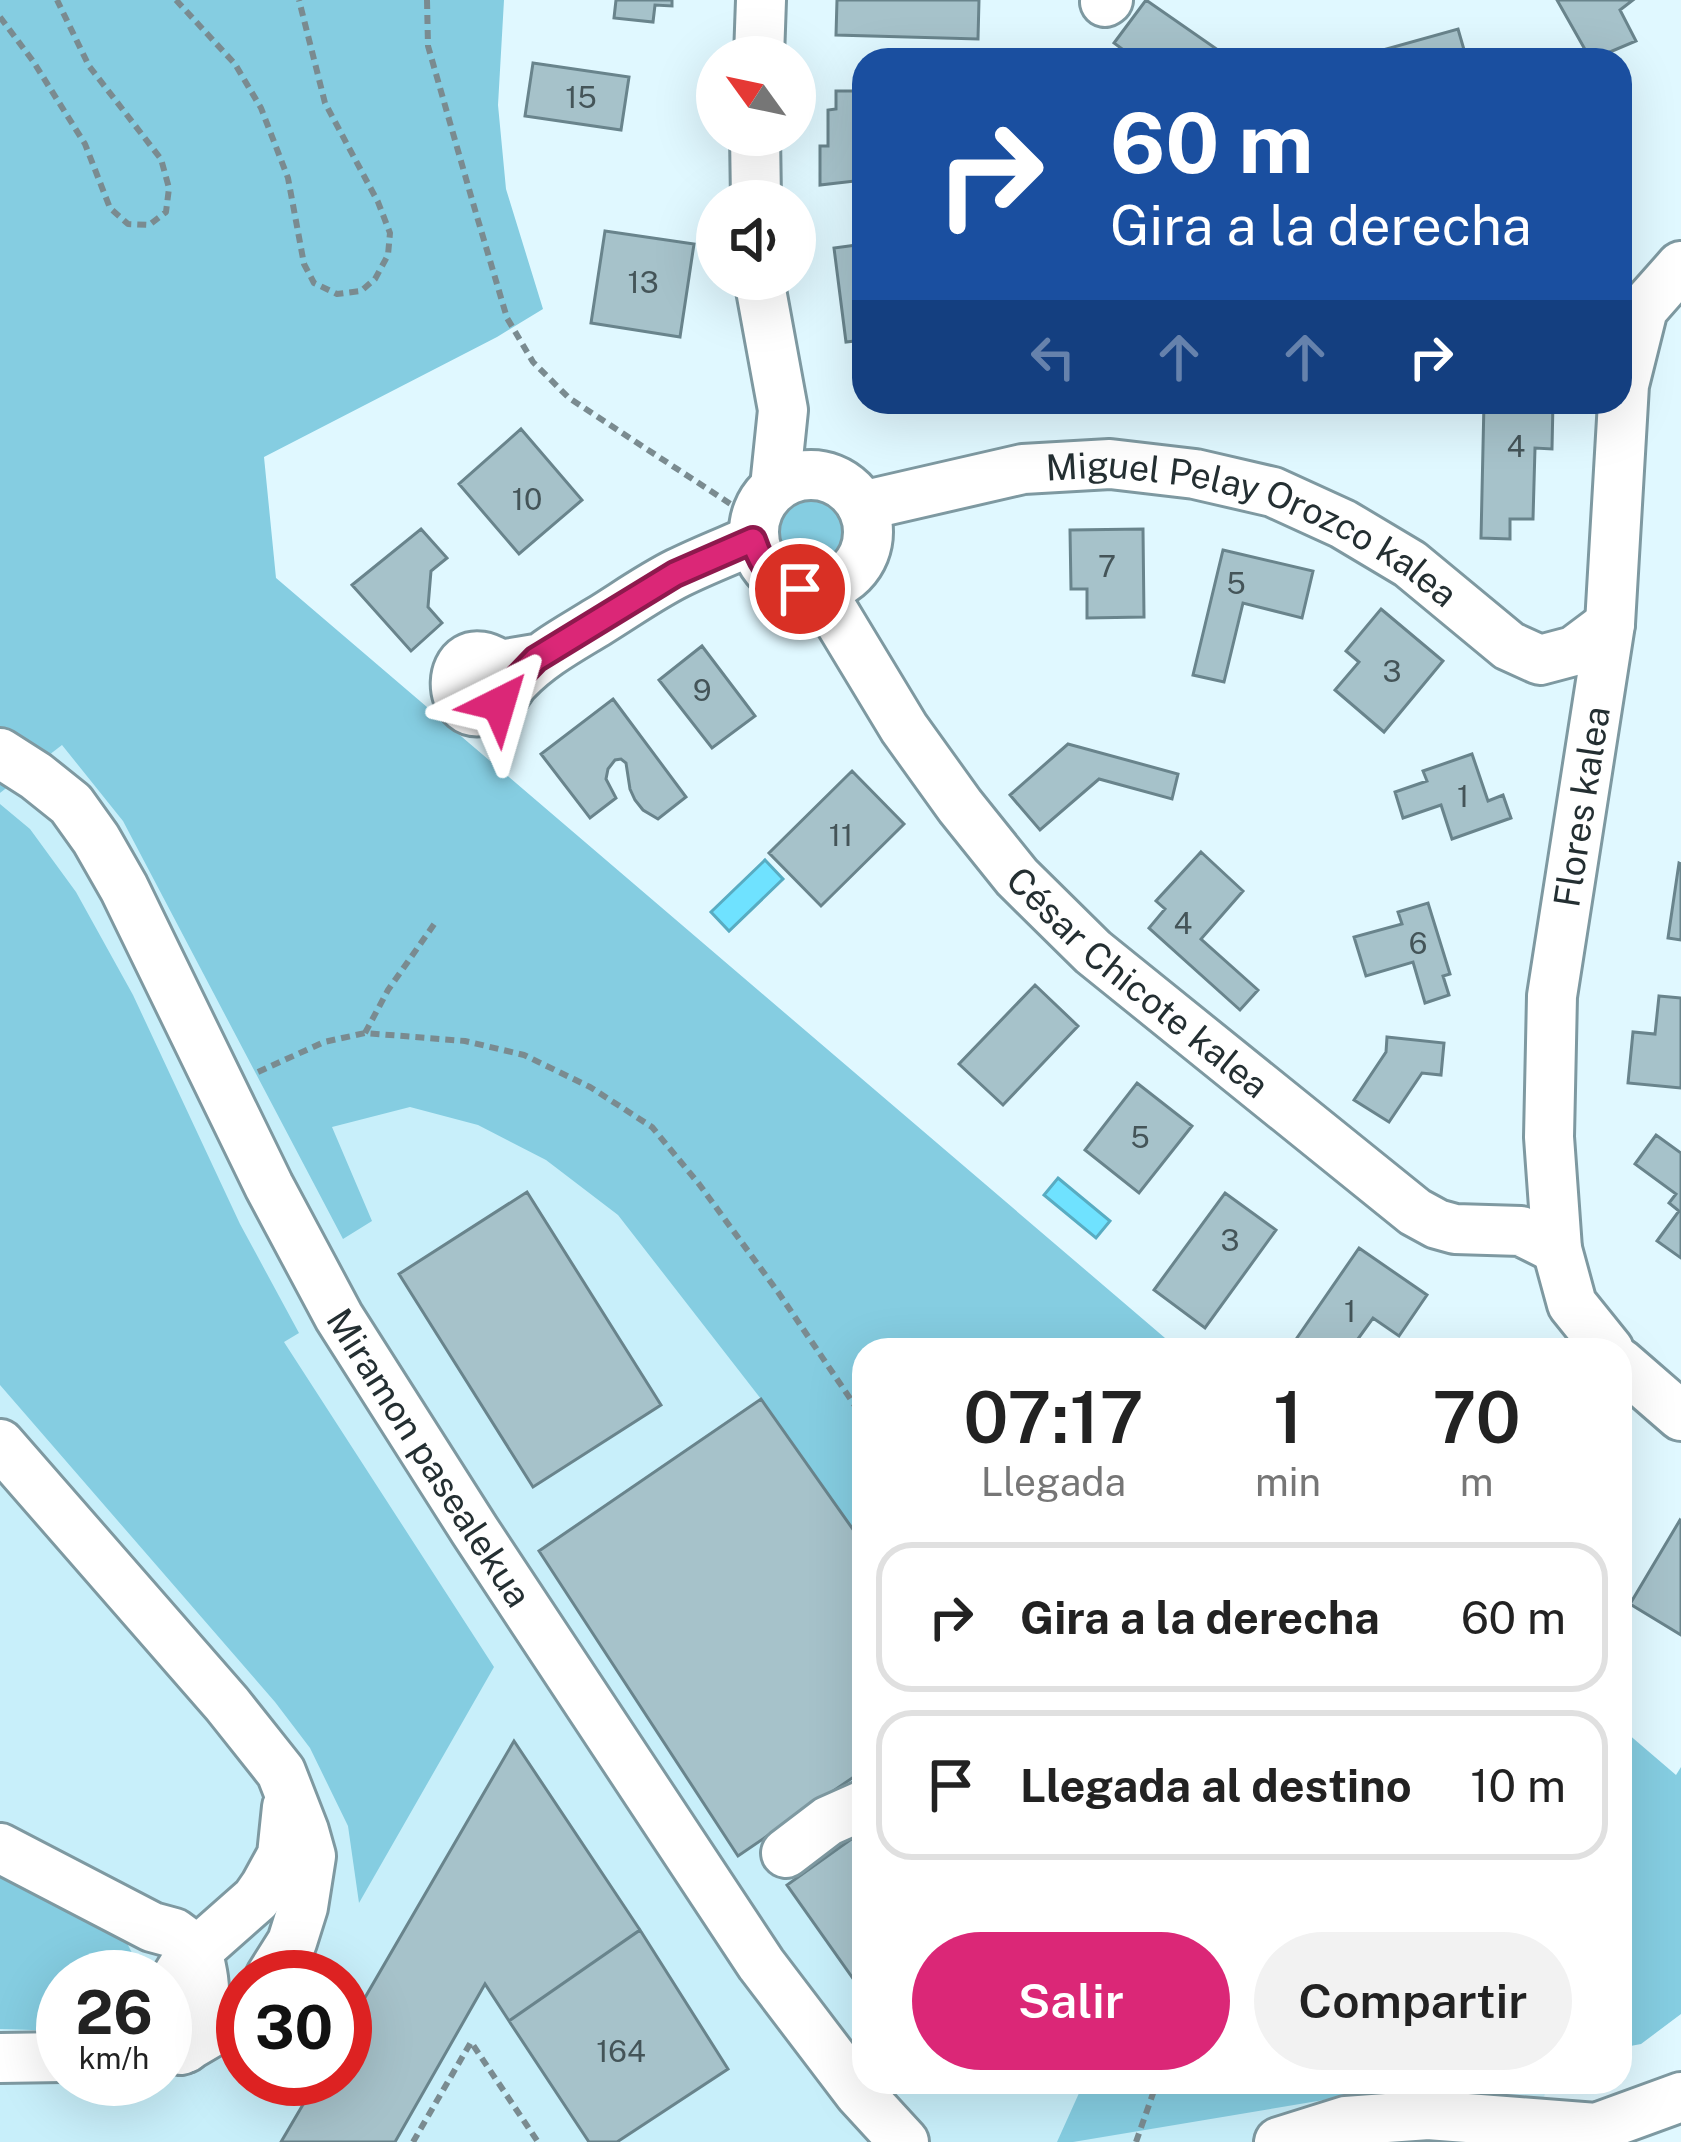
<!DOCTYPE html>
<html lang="es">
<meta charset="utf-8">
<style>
:root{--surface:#fff;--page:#f2f2f2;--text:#222;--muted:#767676;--line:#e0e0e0;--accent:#db2777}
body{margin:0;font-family:"Public Sans",sans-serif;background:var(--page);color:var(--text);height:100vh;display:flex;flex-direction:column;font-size:45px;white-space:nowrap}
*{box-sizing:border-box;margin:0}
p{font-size:39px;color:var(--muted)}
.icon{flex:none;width:66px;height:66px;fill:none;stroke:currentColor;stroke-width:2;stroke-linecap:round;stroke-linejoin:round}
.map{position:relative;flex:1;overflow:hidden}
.drawer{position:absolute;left:852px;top:1338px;width:780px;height:756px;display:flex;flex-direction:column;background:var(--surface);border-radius:36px;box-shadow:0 12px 48px #0002}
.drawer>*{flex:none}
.banner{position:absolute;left:852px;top:48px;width:780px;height:366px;border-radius:36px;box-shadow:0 12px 48px #0002;background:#1a4fa0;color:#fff;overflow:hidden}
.needle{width:78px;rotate:303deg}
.controls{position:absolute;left:696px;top:36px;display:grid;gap:24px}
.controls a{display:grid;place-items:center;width:120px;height:120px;border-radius:50%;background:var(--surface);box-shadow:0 12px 48px #0002;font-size:60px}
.speed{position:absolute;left:36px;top:1950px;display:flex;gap:24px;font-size:60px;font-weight:700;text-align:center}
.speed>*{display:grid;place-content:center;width:156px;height:156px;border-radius:50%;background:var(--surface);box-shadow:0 12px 48px #0002;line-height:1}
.speed small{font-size:30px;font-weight:400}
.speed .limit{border:18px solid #d22;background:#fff;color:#111}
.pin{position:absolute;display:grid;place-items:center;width:102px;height:102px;color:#fff;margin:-51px;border:6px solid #fff;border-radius:50%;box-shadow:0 3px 12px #0007}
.me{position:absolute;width:132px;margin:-66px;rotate:40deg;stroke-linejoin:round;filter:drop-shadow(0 0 9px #0008)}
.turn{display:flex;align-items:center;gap:42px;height:252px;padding:0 60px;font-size:54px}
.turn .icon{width:156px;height:156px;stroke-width:2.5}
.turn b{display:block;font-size:84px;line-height:102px}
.lanes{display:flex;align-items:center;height:114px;padding:0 60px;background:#0003;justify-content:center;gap:60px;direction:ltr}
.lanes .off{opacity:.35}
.eta{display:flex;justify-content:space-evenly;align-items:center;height:204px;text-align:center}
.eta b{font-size:72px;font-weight:600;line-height:84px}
.primary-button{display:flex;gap:24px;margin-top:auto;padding:24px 60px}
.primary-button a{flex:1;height:138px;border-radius:72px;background:var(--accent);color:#fff;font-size:48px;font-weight:600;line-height:138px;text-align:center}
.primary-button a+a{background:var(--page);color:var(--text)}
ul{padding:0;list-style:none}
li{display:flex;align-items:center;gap:36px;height:150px;margin:0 24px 18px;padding:0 36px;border:6px solid var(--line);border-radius:36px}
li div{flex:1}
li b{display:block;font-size:45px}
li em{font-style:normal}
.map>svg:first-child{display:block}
.built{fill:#c8effa;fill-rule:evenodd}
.green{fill:#85cde1}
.water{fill:#6fe2ff;stroke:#58acc2;stroke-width:3}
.building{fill:#a6c2ca;stroke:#69848c;stroke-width:3}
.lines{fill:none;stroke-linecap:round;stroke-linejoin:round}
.minor-casing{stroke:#7e99a1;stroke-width:54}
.path{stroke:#7a8b90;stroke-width:6;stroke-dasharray:9 6;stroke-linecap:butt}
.minor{stroke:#fff;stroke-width:48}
.route-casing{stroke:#8e194d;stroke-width:30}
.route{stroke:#db2777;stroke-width:21}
.labels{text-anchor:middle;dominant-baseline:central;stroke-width:9;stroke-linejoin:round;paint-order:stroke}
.number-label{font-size:30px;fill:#445458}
.street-label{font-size:36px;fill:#242f32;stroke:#fff}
</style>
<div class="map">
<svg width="1681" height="2142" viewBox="0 0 1681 2142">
<rect width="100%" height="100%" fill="#e0f8ff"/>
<path class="built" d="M276,578l903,772h-315v732h684l-15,57 -84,3h-1449v-113l63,2v48h102v-102h-28l2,-8 -139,-95v-1081zM243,1977h102v102h-102z"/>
<path class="green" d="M0,0h504l-6,105 8,84 37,120 -46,28 -233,120 12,121 903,772h-315v195l-103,-146 -143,-184 -72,-55 -68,-35 -68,-18 -78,20 40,94 -29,18 -220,-418 -61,-76 -62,48z
M772 533a39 39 0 1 1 78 0a39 39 0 1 1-78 0Z
M0,804l30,25 46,63 57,103 107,229 59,109 -15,9 210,325 -135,236 -11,-77 -38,-78 -35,-46 -275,-317z
M1620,1727l56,48 5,-8v247l-40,30 -21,4z
M0,1874l126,67 14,28 -3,8h-74v54l-63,-2z
M1084,2082h347l-358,60h-16z"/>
<path class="water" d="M765,860l18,19 -54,52 -18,-19z
M1058,1178l52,43 -14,17 -52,-43z"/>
<path class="building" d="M616,0h56v6l-17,-1 -2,17 -39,-4z
M837,0h142l-1,39 -142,-4z
M1146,0l72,50 -8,10h-73l-23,-17z
M1557,0h76l-13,10 16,31 -45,19z
M1458,29l9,31h-120z
M533,63l96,14 -8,53 -96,-14z
M836,91h28v89l-44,5v-39h8v-36l8,-1z
M605,231l89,13 -14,93 -89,-14z
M864,244v96l-18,2 -12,-94z
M1484,402h69l-1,47 -17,-1 -2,71h-23v20l-29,-1z
M521,429l61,71 -63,54 -60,-70z
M421,529l26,29 -16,13 -3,36 14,16 -31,28 -59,-66z
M1143,529l1,88 -57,1v-29h-16l-1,-59z
M1223,550l90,21 -11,47 -59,-15 -19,79 -31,-7z
M1381,609l62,52 -59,71 -49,-42 24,-28 -13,-11z
M702,646l53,70 -43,32 -53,-68z
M613,699l73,98 -28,22 -15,-9 -8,-10 -5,-11 -4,-26 -5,-4 -6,1 -7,9 -2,10 10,19 -26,20 -49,-64z
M1068,744l110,30 -6,25 -73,-20 -59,51 -30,-35z
M1472,754l16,47 15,-6 8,23 -59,21 -11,-34 -38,13 -8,-26 32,-11 -4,-10z
M852,771l52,53 -83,82 -52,-53z
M1201,852l42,39 -42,48 57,51 -18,20 -91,-82 16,-19 -9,-8z
M1679,863l2,1v76l-13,-2z
M1428,903l22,71 -7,2 6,19 -24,8 -12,-41 -47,14 -12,-39 48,-13 -4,-12z
M1035,985l43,41 -75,79 -44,-41z
M1659,996l22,2v90l-53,-5 5,-51 22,2z
M1387,1037l57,6 -3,32 -19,-2 -33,49 -35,-22 32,-48z
M1137,1083l55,43 -53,67 -54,-43z
M1656,1135l25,18v105l-24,-17 22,-30 -10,-8 7,-9 -41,-30z
M527,1192l134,213 -128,82 -134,-213z
M1225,1193l51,37 -71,98 -51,-38z
M1359,1248l68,47 -28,41 -26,-18 -23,32h-58l-2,-2z
M761,1399l103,146v225l-126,86 -199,-305z
M1680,1520l1,1v114l-51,-31z
M514,1741l126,189 -131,91 -24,-37 -90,158h-114l37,-63h27v-47z
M864,1830v164l-77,-109z
M640,1930l88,139 -111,73h-28l-80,-121z"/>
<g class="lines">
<g class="minor-casing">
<g id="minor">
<path d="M1105,2l3,-2"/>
<path d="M759,57l2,-57"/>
<path d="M755,135l1,66"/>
<path d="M759,279l24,131 -8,77"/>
<circle cx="811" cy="532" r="57"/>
<path id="s1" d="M862,506l161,-37 87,-5 85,10 78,18 70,32 67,40 99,82 31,14 34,-9 36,-27"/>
<path id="s2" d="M820,589l84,139 56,78 57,71 76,75 322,260 22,12 18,5 66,2 36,18"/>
<path d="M536,659l-36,6c-58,-40 -58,72 -6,41 10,-5 14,-19 23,-27 24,-25 53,-40 82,-58 26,-16 51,-34 79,-48 24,-12 50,-22 75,-33"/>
<path id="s3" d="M0,753l36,23 35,28 25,35 28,49 145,298 70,131 136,214 286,433 98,129 45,49"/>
<path id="s4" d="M1609,1350l-37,-46 -15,-55 -8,-112 3,-141 58,-372 14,-239 19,-76 38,-43"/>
<path d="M1620,1363l61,53"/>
<path d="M0,1444l227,260 54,68 23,59 7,25 -8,51 -11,35 -22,35"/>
<path d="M0,1848l152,79 22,6 23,17"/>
<path d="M786,1853l42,-32 36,-16"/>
<path d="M165,1996l22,-36 69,-61 9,-13 17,-31 5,-48"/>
<path d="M186,2048c20,-42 23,-52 11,-98"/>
<path d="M181,2050l46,-27 16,-15"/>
<path d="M0,2058l63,-1"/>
<path d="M1279,2142l67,-21 82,-6 168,13 85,-31"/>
</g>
</g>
<path class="path" d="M176,0l59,64 26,44 27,70 16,86 10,19 23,11 24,-3 14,-12 13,-24 2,-22 -12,-31 -53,-99 -26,-103
M427,0l1,46 45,157 34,115 26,44 36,36 163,107
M0,17l33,44 52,83 25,64 18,16 21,1 17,-13 3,-24 -8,-29 -72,-93 -32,-66
M365,1033l23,-43 47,-67
M258,1072l66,-30 41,-9 100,8 59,14 66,32 62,40 47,57 79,108 86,127
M413,2142l58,-100 67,100
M1136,2142l21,-60"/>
<use href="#minor" class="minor"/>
</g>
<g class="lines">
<g class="route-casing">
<path id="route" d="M499,704l8,-15 29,-30 139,-85 78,-34c10,29 18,38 47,49"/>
</g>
<use href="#route" class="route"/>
</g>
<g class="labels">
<g class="number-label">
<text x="581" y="97">15</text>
<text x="643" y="282">13</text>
<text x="1516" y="446">4</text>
<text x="527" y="499">10</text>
<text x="1107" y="566">7</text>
<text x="1236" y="583">5</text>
<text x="1392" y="671">3</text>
<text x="702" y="690">9</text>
<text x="1463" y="796">1</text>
<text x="841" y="835">11</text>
<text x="1183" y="923">4</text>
<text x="1418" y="943">6</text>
<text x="1140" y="1137">5</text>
<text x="1230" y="1240">3</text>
<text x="1350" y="1311">1</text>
<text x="621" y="2051">164</text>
</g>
<g class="street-label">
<text stroke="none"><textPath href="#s1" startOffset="408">Miguel Pelay Orozco kalea</textPath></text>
<text stroke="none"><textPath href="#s4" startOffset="561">Flores kalea</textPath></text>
<text stroke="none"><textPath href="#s2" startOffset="510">César Chicote kalea</textPath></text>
<text stroke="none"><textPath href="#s3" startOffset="834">Miramon pasealekua</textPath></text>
</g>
</g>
</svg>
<div class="controls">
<a><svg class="needle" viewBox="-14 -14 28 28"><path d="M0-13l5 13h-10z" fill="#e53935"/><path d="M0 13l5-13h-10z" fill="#767676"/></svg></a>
<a><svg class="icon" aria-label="sound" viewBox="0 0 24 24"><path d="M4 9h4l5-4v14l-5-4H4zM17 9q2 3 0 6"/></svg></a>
</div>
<div class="speed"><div>26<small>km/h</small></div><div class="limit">30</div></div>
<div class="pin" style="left:800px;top:589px;background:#d93025"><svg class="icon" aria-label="arrive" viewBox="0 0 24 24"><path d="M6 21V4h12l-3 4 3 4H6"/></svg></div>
<svg class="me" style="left:499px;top:704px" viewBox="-20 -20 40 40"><path d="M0-17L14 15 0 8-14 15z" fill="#db2777" stroke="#fff" stroke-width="4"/></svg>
<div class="banner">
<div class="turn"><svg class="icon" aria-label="right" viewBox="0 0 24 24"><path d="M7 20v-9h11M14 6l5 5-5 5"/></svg><div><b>60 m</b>Gira a la derecha</div></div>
<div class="lanes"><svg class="icon off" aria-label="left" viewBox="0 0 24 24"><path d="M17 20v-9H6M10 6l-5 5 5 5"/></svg><svg class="icon off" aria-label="ahead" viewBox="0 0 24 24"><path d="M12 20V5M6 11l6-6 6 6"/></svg><svg class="icon off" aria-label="ahead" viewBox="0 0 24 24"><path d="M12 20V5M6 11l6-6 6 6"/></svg><svg class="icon" aria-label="right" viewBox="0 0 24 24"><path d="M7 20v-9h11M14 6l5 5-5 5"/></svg></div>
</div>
<section class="drawer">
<div class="eta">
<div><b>07:17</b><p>Llegada</p></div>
<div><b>1</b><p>min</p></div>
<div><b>70</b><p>m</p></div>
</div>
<ul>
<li><svg class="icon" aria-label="right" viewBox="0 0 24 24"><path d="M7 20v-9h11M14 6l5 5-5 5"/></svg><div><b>Gira a la derecha</b></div><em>60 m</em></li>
<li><svg class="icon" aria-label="arrive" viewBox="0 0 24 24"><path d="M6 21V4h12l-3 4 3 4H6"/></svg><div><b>Llegada al destino</b></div><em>10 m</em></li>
</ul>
<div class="primary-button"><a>Salir</a><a>Compartir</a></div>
</section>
</div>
